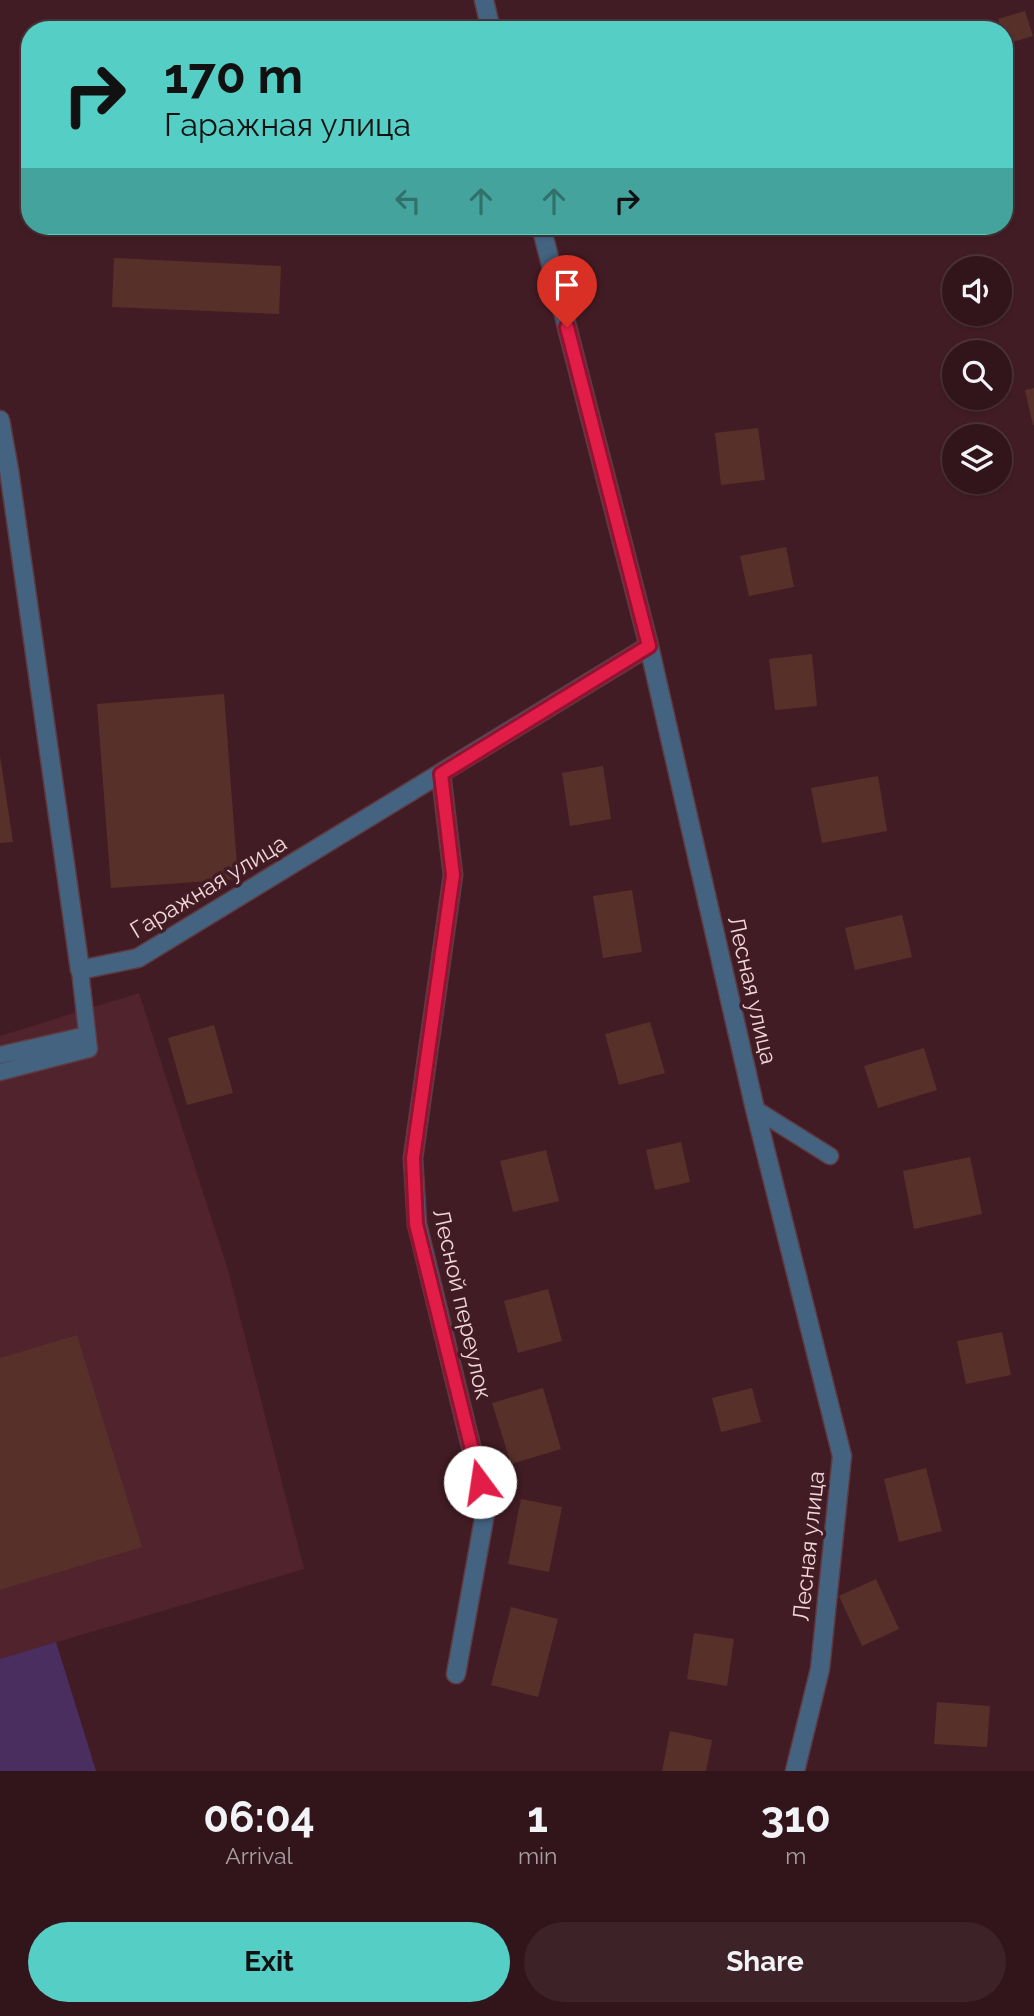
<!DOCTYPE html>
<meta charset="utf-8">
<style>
:root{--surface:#32151b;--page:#3d2228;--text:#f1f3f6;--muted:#a89fa3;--line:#4d343a;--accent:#55cec5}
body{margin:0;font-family:Raleway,sans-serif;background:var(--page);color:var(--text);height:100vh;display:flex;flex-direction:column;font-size:26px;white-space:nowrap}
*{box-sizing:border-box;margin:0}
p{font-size:23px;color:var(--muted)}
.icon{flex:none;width:38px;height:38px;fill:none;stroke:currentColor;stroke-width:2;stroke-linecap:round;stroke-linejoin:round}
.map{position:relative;height:1771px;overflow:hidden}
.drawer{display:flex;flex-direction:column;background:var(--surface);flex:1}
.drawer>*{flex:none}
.top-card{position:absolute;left:21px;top:21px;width:992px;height:214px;border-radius:28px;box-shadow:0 2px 5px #0004,0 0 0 2px var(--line);background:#55cec5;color:#111;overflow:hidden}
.tools{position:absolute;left:942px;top:256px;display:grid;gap:14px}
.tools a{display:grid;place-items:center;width:70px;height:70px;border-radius:50%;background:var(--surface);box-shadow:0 2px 5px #0004,0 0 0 2px var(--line);font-size:35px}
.pin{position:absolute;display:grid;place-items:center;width:60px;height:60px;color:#fff;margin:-72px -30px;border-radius:50% 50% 50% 0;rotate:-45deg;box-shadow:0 0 7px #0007}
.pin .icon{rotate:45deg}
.me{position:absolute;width:77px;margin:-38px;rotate:346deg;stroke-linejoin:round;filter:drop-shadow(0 0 5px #0008)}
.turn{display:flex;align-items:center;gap:24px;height:147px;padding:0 28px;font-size:32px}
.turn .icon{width:91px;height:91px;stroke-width:2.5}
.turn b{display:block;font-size:49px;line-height:60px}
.lanes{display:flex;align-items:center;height:66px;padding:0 28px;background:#0003;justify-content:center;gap:35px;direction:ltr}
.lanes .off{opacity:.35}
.eta{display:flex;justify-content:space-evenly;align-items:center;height:119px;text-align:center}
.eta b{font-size:42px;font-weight:700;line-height:49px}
.action{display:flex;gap:14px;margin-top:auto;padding:14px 28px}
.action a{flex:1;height:80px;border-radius:42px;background:var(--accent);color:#111;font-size:28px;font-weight:700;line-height:80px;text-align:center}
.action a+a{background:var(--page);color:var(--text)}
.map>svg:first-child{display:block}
.built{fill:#50232d}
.green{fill:#4a2e60}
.building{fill:#58302a}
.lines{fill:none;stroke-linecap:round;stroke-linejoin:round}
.service-casing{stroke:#5e3a41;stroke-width:19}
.minor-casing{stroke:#5e3a41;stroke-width:21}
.service{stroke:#446381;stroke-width:16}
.minor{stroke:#446381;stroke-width:18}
.route-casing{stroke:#92132f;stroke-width:18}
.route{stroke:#e11d48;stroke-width:12}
.labels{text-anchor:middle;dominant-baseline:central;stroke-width:7;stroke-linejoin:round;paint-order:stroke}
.street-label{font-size:23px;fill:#f0d5d9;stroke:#421c24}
</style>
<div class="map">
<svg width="1034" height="1771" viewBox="0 0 1034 1771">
<rect width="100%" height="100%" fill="#421c24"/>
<path class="built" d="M139,993l89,277 76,299 -304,90v-623z"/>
<path class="green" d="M56,1642l40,129h-96v-112z"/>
<path class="building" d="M1025,11l8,25 -27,8 -2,-14h-2l-4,-11z
M114,258l167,8 -2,48 -167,-7z
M1034,388v37h-1l-8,-35z
M758,428l7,52 -44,5 -6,-52z
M786,547l8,40 -45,9 -9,-40z
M812,654l5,52 -42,4 -6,-51z
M224,694l14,185 -127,9 -14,-184z
M0,756l13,86 -13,1z
M603,766l8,53 -41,7 -8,-53z
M878,776l9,55 -65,12 -11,-55z
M632,890l10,62 -39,6 -10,-62z
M902,915l10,42 -57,13 -10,-42z
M650,1022l15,51 -46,12 -14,-51z
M214,1025l19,68 -46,12 -19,-67z
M924,1048l13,42 -59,18 -14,-42z
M681,1142l9,40 -35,8 -9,-40z
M546,1150l13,51 -46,11 -13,-51z
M970,1157l12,57 -68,15 -11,-58z
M548,1289l14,52 -44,12 -14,-52z
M1002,1332l9,43 -45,9 -9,-43z
M77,1335l65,212 -142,43v-232z
M543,1388l18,61 -50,15 -19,-61z
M752,1388l9,34 -40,10 -9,-34z
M926,1468l16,63 -43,11 -15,-63z
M521,1499l41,8 -13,65 -41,-8z
M876,1579l23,50 -37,17 -23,-50z
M511,1607l47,12 -20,78 -47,-12z
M694,1633l40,6 -7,47 -40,-7z
M937,1702l53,4 -3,41 -53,-3z
M670,1731l42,9 -6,31h-44z"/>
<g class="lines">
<g class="service-casing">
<path id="service" d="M0,1055l87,-20
M0,1072l89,-23 -9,-79
M755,1109l75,47"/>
</g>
<g class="minor-casing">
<path id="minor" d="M484,0l7,30
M541,226l108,420 106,463 87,347 -22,213 -25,102
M0,420l9,50 71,500 58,-12 511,-312
M441,774l12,101 -40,283 4,66 69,284 -30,166"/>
</g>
<use href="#service" class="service"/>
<use href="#minor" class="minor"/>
</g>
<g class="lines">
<g class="route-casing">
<path id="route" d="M480,1482l-64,-258 -3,-66 40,-283 -12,-101 208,-128 -82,-319"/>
</g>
<use href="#route" class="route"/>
</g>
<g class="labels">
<g class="street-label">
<text transform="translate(208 886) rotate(-31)">Гаражная улица</text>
<text transform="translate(753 990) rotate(77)">Лесная улица</text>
<text transform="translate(463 1304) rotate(77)">Лесной переулок</text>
<text transform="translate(808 1546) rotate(-84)">Лесная улица</text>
</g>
</g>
</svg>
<div class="tools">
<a><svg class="icon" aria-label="sound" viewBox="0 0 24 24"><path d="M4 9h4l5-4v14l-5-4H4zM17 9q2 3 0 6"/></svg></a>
<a><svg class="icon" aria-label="search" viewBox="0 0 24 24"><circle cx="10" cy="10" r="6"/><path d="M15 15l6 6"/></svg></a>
<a><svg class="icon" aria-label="layers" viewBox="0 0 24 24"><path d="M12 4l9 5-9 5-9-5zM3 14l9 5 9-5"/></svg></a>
</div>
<div class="pin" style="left:567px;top:327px;background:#d93025"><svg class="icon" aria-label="arrive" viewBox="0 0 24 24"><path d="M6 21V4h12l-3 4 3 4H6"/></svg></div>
<svg class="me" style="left:480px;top:1482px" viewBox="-20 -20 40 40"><circle r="19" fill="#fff"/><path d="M0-13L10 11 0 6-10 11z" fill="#e11d48"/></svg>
<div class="top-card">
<div class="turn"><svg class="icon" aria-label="right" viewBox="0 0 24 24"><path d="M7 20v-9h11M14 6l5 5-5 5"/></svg><div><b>170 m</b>Гаражная улица</div></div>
<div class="lanes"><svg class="icon off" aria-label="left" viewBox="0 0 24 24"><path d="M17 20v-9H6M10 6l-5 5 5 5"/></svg><svg class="icon off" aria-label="ahead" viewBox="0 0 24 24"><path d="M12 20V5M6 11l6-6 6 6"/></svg><svg class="icon off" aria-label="ahead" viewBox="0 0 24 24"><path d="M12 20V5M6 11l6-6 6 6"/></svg><svg class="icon" aria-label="right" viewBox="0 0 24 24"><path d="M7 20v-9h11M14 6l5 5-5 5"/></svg></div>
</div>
</div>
<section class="drawer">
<div class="eta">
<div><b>06:04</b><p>Arrival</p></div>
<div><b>1</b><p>min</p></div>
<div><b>310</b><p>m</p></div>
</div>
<div class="action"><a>Exit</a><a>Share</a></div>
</section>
